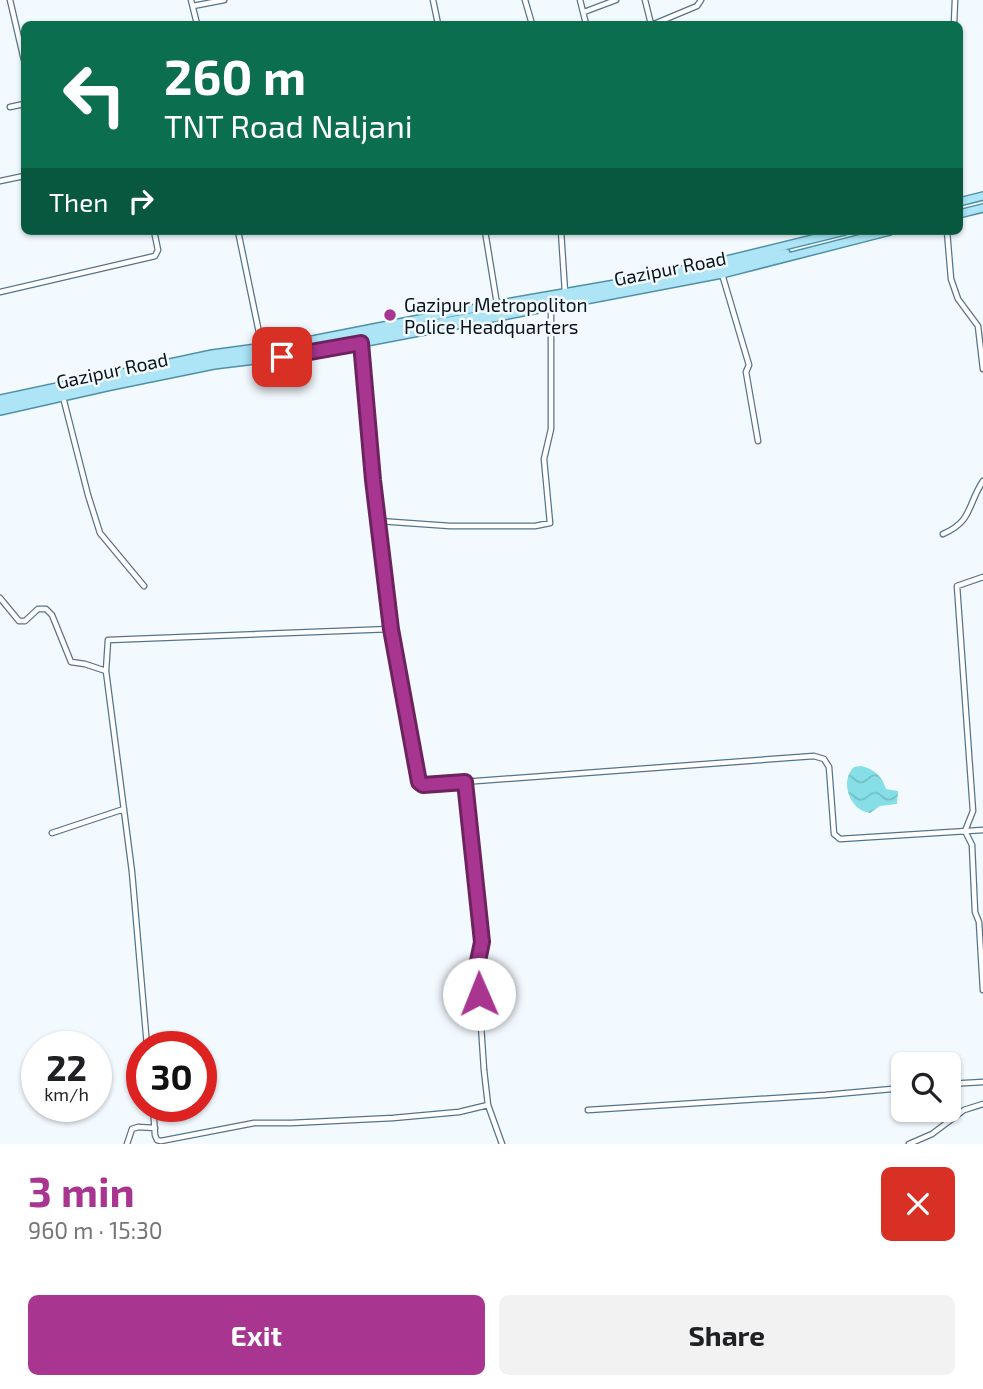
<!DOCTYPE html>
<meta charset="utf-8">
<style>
:root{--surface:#fff;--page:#f2f2f2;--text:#202124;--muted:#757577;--accent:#a83691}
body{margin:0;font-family:"Exo 2",sans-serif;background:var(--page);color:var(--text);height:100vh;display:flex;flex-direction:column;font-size:26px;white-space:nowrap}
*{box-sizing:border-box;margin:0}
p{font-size:23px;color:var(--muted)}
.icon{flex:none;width:38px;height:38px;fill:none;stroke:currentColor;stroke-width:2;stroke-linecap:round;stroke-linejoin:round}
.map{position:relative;height:1144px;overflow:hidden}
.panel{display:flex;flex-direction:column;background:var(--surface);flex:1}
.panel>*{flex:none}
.banner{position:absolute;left:21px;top:21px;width:942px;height:214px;border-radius:10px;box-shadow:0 2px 5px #0004;background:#0b6e4f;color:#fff;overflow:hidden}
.tools{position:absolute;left:891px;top:1052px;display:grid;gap:14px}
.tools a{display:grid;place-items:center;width:70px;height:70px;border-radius:10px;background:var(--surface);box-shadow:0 2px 5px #0004;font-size:35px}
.speed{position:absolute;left:21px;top:1031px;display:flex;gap:14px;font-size:35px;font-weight:700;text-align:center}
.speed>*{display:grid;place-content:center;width:91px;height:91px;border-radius:50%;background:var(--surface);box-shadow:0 2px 5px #0004;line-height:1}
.speed small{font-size:18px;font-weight:400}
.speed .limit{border:10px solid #d22;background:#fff;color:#111}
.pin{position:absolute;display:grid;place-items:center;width:60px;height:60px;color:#fff;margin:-30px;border-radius:14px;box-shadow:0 4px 10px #0006}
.me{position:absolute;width:77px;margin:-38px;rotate:359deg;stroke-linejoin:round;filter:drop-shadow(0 0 5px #0008)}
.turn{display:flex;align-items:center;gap:24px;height:147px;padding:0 28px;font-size:32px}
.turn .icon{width:91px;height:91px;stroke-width:2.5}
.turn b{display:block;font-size:49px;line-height:60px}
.then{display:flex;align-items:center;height:66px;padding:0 28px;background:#0003;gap:14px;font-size:26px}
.round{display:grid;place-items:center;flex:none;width:74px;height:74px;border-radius:10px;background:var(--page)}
.headline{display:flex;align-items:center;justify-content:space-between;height:119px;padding:0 28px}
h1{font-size:42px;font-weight:700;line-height:52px;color:var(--accent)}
.cta{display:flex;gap:14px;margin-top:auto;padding:14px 28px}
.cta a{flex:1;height:80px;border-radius:10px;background:var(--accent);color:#fff;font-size:28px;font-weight:700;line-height:80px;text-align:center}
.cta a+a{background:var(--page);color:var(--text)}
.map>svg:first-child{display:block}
.water{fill:url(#water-waves)}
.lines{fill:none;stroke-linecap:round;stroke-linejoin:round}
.street-casing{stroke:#557389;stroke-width:7}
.primary-casing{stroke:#5090a6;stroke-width:10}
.street{stroke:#fff;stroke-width:4.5}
.primary{stroke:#ade4f6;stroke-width:7}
.route-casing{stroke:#6d235e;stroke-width:18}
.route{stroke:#a83691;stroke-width:12}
.poi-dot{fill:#a83691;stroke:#f3faff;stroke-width:2.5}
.labels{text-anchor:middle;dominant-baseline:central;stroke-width:5;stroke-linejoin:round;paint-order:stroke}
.street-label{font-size:19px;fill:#08141c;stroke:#f3faff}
.poi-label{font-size:19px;fill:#08141c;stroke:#f3faff;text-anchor:start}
</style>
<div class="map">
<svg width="983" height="1144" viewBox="0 0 983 1144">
<defs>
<pattern id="water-waves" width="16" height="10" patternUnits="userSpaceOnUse" patternTransform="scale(1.75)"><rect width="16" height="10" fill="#86dfe6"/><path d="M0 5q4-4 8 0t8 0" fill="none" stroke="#72bec5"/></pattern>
</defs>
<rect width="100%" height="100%" fill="#f3faff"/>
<path class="water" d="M861,766c13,3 21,10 25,23l12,2 -1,13 -17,2 -10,7c-20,-2 -31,-32 -16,-46z"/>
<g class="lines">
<g class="street-casing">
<path id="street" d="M10,0l14,60
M191,0l6,24
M433,0l5,24
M525,0l7,24
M580,0l6,24
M645,0l6,24
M193,6l31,-6
M584,12l32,-12
M654,24l43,-18 4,-6
M954,24l1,-24
M10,107l14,-3
M0,181l24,-5
M238,231l24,116
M485,231l12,73
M561,231l4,61
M947,231l4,48 7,20 20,27 5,43
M722,274l27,91 -3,7 12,69
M0,292l155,-36 3,-6 -4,-19
M361,343l12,137 18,149 28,153 4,3 391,-29 10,3 5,8 5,67 6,5 143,-9
M63,397l25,98 12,38 44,53
M379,521l71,5h85l15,-3 -6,-64 7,-30v-123
M943,534c30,-13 24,-29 40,-53
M983,577l-26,9 16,225 -8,20 7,14 3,67 4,10 4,68
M0,598l19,23h6l13,-12h8l6,6 19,47 14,2 21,7
M465,782l17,159 -5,25 7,104 4,35 14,39
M52,833l72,-24
M147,1046l-15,-174 -26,-201 2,-31 283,-11
M948,1084l35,-2
M153,1106l2,29 2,5 4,1 93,-18h37l102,-5 66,-6 29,-7
M588,1110l237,-15 78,-7
M127,1144l5,-15 6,-2 17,1
M909,1144l23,-10 32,-24 19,-6"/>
</g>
<g class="primary-casing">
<path id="primary" d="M959,202l24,-6
M959,214l24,-6
M0,399l212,-45 90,-12 158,-31 155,-27 87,-18 143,-35
M0,405l213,-45 91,-12 337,-63 145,-32
M0,411l111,-25 103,-21 90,-11 418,-80 168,-43"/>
</g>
<use href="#street" class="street"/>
<use href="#primary" class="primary"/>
</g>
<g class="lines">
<g class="route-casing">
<path id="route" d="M282,357l79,-14 12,137 18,149 28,153 4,3 42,-3 17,160 -5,24 2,28"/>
</g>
<use href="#route" class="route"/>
</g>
<circle class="poi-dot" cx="390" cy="315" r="7"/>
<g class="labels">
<g class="street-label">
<text transform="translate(670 268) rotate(-11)">Gazipur Road</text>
<text transform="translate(112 370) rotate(-12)">Gazipur Road</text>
</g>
<g class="poi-label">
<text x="404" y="304">Gazipur Metropoliton<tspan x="404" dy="22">Police Headquarters</tspan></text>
</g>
</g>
</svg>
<div class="tools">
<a><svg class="icon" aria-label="search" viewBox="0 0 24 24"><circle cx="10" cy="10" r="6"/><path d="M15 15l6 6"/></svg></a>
</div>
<div class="speed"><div>22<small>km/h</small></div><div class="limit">30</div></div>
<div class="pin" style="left:282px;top:357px;background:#d93025"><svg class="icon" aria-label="arrive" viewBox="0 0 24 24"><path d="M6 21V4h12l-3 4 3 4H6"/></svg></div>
<svg class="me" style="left:479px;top:994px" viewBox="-20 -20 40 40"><circle r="19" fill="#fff"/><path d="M0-13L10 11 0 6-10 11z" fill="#a83691"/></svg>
<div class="banner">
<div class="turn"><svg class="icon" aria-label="left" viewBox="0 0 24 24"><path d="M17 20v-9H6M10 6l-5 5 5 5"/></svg><div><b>260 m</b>TNT Road Naljani</div></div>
<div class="then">Then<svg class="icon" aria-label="right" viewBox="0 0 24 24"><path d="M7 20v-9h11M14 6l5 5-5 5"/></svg></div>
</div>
</div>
<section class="panel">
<div class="headline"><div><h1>3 min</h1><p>960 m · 15:30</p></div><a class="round" style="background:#d93025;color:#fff"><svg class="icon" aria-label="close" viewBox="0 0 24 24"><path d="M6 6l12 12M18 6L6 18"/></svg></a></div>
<div class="cta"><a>Exit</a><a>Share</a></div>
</section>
